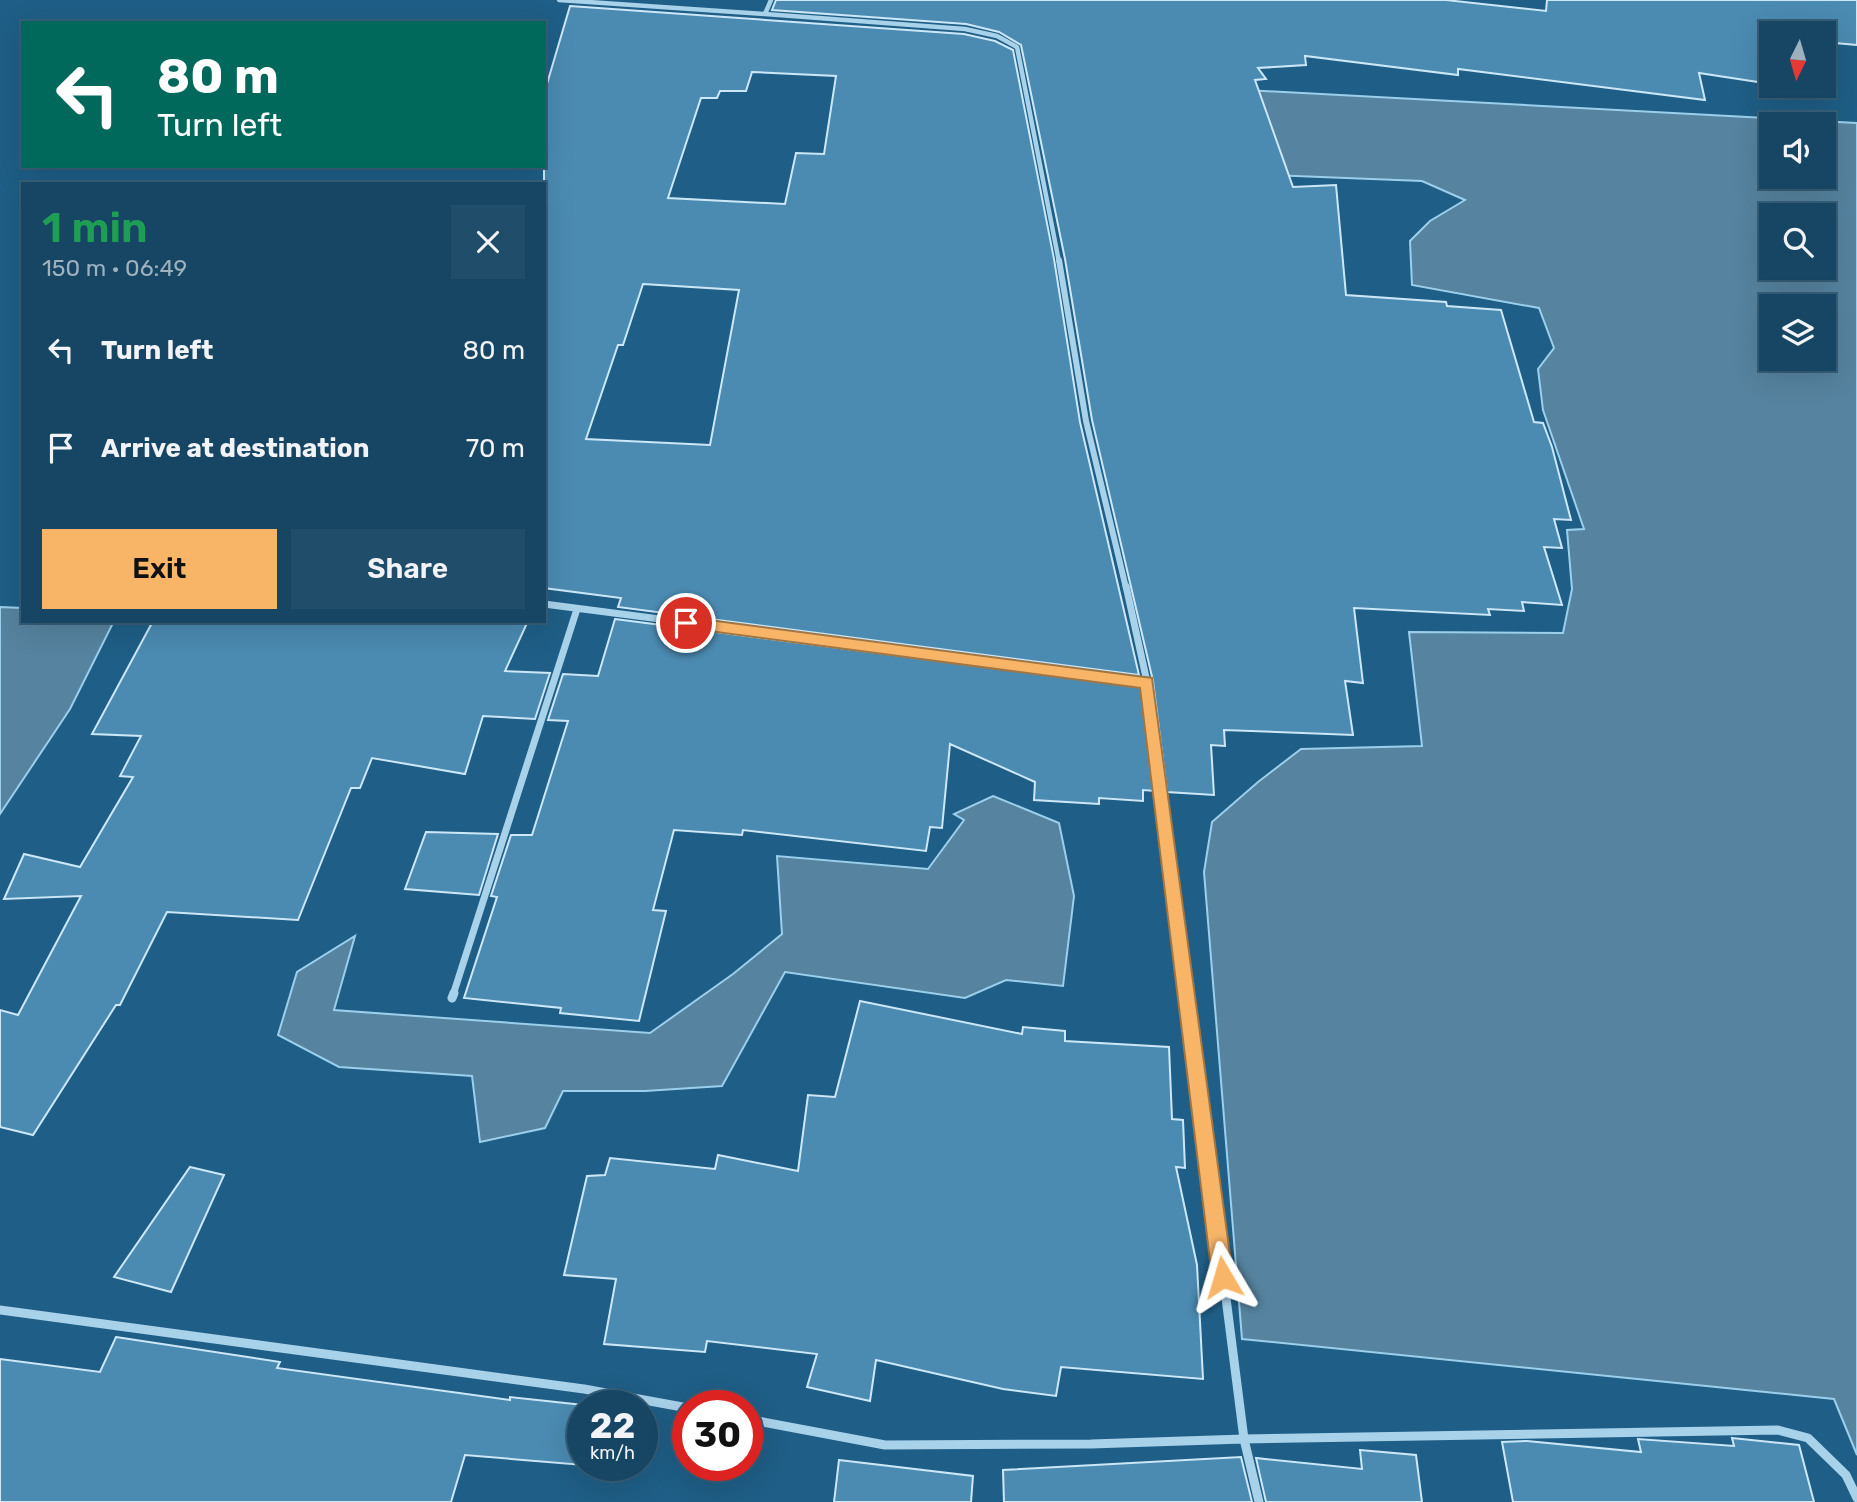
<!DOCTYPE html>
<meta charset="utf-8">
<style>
:root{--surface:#174664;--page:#204d6a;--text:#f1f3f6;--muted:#9eb1bf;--line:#365e78;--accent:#f8b568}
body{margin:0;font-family:Rubik,sans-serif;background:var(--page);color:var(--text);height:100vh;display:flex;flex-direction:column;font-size:26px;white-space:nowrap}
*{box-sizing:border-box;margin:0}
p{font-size:23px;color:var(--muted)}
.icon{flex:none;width:38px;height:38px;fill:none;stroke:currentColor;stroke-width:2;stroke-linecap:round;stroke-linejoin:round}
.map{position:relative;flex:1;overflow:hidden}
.sheet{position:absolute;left:21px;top:182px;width:525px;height:441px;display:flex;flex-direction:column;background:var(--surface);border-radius:0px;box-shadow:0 7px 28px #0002,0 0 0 2px var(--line)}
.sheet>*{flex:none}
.banner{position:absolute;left:21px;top:21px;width:525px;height:147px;border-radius:0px;box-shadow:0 7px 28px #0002,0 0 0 2px var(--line);background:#00695c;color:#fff;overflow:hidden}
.needle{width:46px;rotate:185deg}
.tools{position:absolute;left:1759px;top:21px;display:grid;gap:14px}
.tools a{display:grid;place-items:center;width:77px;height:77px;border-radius:0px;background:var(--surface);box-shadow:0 7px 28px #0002,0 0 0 2px var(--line);font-size:35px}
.speed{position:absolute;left:567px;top:1390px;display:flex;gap:14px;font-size:35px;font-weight:700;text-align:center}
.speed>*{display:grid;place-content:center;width:91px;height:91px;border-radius:50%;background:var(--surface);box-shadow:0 7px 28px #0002,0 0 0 2px var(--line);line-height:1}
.speed small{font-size:18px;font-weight:400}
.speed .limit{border:10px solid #d22;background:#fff;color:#111}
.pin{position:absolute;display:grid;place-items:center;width:60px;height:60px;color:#fff;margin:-30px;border:4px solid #fff;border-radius:50%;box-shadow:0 2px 7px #0007}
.me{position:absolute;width:77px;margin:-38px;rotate:353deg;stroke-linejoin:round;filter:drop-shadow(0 0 5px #0008)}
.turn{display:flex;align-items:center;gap:24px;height:147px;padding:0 21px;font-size:32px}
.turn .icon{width:91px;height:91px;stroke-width:2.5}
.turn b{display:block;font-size:49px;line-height:60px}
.round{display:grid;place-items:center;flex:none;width:74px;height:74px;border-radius:0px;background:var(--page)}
.overview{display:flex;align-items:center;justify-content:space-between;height:119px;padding:0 21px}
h1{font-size:42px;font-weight:600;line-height:52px;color:#1e9e55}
.primary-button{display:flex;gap:14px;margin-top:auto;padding:14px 21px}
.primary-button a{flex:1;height:80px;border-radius:0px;background:var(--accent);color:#111;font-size:28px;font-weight:600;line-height:80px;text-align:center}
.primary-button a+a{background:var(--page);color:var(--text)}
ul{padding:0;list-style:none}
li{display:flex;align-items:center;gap:21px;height:98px;padding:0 21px}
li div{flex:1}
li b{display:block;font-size:26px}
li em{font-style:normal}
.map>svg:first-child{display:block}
.water{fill:#56839f;stroke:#9bcfec;stroke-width:2;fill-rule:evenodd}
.building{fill:#4b8ab1;stroke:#cce8f8;stroke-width:2;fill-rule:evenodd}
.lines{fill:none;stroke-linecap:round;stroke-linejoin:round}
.street-far3{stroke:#a8d1ea;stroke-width:4.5}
.street-far2{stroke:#a8d1ea;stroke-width:6}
.street-far1{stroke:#a8d1ea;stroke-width:7}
.street{stroke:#a8d1ea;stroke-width:9}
.route{fill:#f8b568;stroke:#a17644;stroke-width:2}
</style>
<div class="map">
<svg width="1857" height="1502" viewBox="0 0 1857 1502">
<rect width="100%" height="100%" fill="#1f5e86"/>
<path class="water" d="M1246,90l611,33v1332l-23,-56 -592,-60 -38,-467 8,-50 46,-40 43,-33 121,-3 -13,-114 154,1 9,-44 -5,-59 17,-1 -41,-119 -5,-41 16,-21 -15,-40 -127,-23 -2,-44 20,-20 35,-21 -43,-19 -155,-6zM1771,124h53v53h-53zM1771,215h53v53h-53zM1771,306h53v53h-53z
M0,607l23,1v13h91l-44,88 -70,105z
M993,796l66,27 15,73 -11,90 -57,-6 -41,18 -180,-26 -63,114 -77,5h-82l-18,37 -65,14 -8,-66 -133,-9 -61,-32 19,-63 58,-36 -21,74 316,23 83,-59 49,-40 -5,-78 151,13 36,-49 -10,-6z"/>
<path class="building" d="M776,0h670l100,11 1,-11h310v45l-33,-3v-9h-53v51l-72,-11 6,27 -247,-31v6l-153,-19 1,9 -48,3 8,11 -11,1 38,107 43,-2 10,110 100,7 1,4 54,4 33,112 9,1 9,24 19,73 -17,-1 8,29 -18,-1 18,58 -40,-3 2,9 -36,-2 2,6 -136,-7 9,75 -18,-2 8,54 -129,-5 1,16 -14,-1 3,50 -47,-3 -14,-111 -61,-261 -27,-161 -44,-214 -22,-13 -33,-8 -194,-14z
M570,6l394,28 31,7 18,9 41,209 26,163 59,253 -521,-68 3,-9 -77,-10v-494zM752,72l84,4 -12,78 -28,-1 -11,51 -117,-6 33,-100h16l3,-7h26zM643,284l96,6 -29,155 -124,-6 32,-94h5z
M615,619l527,68 13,104 -12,-1v11l-44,-3v6l-65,-4 1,-18 -85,-38 -8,84 -12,-1 -4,24 -183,-21 -1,5 -68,-5 -21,80 13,1 -27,110 -79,-8 1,-5 -97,-10 33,-101 -6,-1 20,-61h21l36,-114 -20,-1 15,-46 35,2z
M153,621h375l-23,50 45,2 -15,46 -52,-3 -18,58 -93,-16 -12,30h-9l-53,132 -131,-8 -47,93h-4l-83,130 -33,-8v-117l18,5 63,-119 -77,3 20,-45 56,13 53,-90 -13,-1 21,-40 -49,-2z
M426,832l72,2 -19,61 -74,-6z
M860,1001l162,33 1,-7 42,4v10l104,6 3,72 11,1 2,48 -9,-1 21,98 6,114 -142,-12 -5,29 -53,-7 -127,-29 -6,41 -63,-14 10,-33 -110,-13 -2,11 -101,-8 12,-65 -52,-4 23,-99 18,-1 5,-17 105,11 3,-14 80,16 10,-76 27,2z
M190,1167l34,8 -53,117 -57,-15z
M116,1337l164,25 -3,6 233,32v-3l73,8v60l-118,-10 -14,47h-451v-143l100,13z
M1732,1438l67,7 15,57h-301l-11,-60 25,-1 114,11 -3,-13 96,7z
M1360,1450l56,5 6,47h-156l-10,-44 106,11z
M1241,1457l11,45h-248l-1,-32z
M839,1460l134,16 -2,26h-137z"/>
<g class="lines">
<path class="street-far3" d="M559,0l206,14 6,-14
M765,14l200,15 32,7 20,11 42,215"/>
<path class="street-far2" d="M1059,260l27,161 40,167"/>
<path class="street-far1" d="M1126,586l21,96 40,313
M544,604l603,78
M453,995l124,-386"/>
<path class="street" d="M1187,993l57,446 534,-9 30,8 38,37 11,23
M452,998l2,-5
M0,1310l584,79 104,19
M747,1419l138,26 206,-1 153,-5 15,63"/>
</g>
<path class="route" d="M686,617l466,61 81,599 -3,7 -7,3 -8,-3 -3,-7 -72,-589 -454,-60 -8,-5z"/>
</svg>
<div class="tools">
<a><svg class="needle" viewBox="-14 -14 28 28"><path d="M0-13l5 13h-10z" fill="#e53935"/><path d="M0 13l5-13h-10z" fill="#9eb1bf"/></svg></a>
<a><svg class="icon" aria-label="sound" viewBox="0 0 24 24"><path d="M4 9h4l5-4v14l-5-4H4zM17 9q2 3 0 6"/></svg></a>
<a><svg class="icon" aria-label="search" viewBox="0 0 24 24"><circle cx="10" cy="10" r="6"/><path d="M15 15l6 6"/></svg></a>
<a><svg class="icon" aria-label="layers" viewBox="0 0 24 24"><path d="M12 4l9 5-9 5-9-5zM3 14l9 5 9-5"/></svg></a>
</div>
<div class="speed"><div>22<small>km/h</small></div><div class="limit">30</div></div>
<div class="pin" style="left:686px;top:623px;background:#d93025"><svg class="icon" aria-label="arrive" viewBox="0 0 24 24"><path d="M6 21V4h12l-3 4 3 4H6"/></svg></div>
<svg class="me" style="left:1223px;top:1277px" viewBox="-20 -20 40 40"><path d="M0-17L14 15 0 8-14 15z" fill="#f8b568" stroke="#fff" stroke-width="4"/></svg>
<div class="banner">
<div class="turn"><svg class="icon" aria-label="left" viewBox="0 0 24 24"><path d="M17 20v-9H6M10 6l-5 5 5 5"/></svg><div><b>80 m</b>Turn left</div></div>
</div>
<section class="sheet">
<div class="overview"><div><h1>1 min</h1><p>150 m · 06:49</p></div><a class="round"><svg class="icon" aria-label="close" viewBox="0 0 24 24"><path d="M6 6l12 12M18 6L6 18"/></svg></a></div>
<ul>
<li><svg class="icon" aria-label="left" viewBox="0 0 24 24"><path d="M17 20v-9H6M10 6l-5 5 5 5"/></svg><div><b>Turn left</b></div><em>80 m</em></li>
<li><svg class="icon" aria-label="arrive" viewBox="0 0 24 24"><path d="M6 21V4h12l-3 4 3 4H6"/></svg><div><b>Arrive at destination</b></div><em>70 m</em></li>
</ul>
<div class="primary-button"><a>Exit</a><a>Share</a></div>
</section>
</div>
